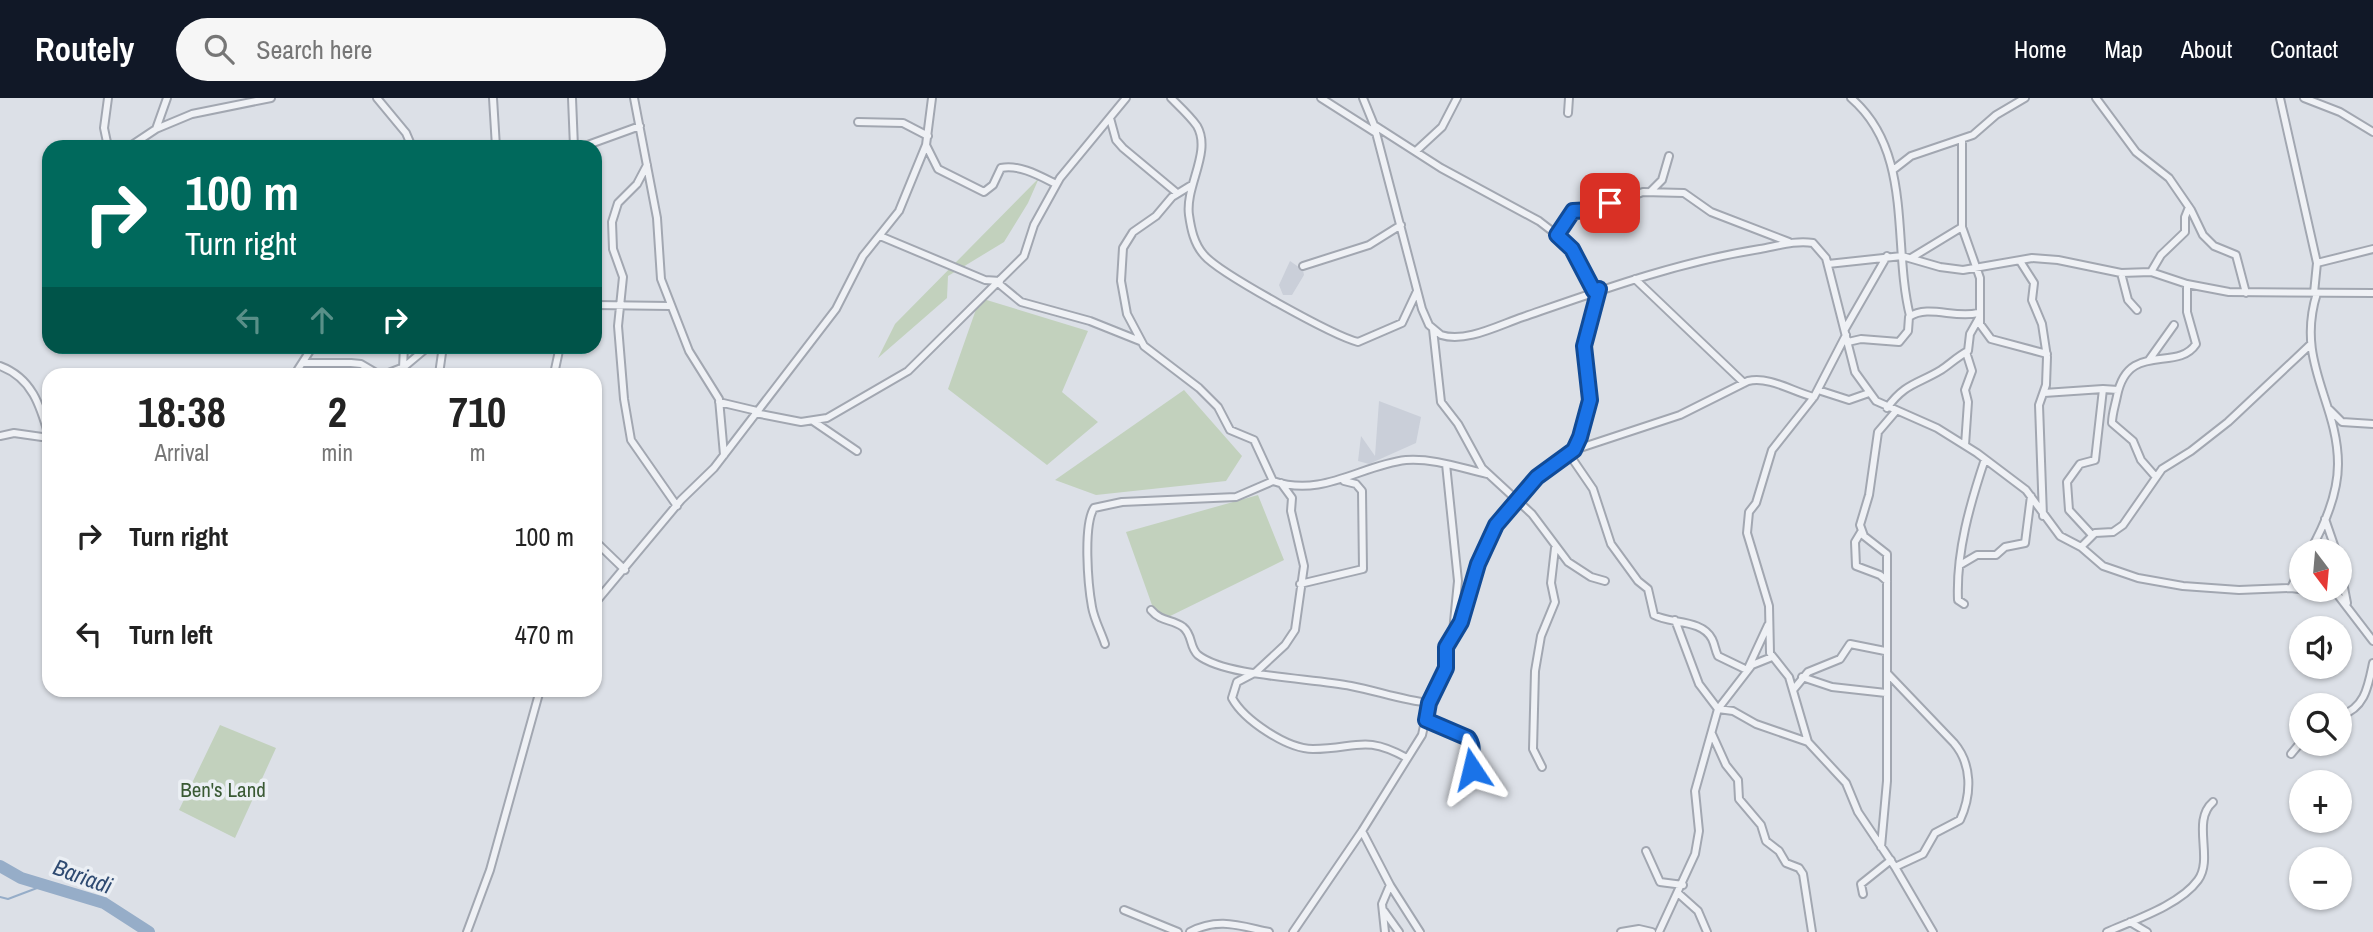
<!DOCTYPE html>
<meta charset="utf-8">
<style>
:root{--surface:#fff;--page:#f6f6f6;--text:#222;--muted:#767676;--accent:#111827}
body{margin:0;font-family:"Archivo Narrow",sans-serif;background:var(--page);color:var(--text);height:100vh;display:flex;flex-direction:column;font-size:26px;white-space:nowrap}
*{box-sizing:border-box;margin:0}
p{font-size:23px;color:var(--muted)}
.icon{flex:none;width:38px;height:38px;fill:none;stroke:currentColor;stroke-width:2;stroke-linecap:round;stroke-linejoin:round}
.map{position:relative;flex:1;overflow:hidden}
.side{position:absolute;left:42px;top:270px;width:560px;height:329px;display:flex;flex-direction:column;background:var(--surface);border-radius:21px;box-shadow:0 2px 5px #0004}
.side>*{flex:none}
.guide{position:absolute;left:42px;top:42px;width:560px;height:214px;border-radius:21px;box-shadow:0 2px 5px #0004;background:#00695c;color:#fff;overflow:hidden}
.needle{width:46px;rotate:164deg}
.fabs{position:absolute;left:2289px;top:441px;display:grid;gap:14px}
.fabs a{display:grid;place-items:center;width:63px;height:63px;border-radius:50%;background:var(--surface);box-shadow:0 2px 5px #0004;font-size:35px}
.pin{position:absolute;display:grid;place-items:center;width:60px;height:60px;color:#fff;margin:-30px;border-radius:14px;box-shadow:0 4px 10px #0006}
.me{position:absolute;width:77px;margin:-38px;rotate:350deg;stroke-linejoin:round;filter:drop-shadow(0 0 5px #0008)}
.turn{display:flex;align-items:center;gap:24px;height:147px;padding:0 28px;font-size:32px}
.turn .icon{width:91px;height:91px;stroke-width:2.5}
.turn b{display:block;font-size:49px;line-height:60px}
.lanes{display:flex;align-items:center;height:66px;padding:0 28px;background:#0003;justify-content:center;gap:35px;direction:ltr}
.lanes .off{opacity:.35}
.eta{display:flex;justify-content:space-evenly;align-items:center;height:119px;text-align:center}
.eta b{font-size:42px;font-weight:700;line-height:49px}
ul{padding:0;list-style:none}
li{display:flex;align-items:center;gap:21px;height:98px;padding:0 28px}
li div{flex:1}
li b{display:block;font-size:26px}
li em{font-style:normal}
header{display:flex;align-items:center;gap:42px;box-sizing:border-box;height:98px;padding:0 35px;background:var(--accent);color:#fff}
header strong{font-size:33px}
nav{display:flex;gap:38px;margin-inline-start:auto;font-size:24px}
.search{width:490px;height:63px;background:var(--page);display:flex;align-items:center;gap:18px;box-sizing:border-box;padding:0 24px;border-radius:38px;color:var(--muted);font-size:26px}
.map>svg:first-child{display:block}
.built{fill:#cacfd9}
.green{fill:#c2d1bd}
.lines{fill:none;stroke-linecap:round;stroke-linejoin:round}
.stream{stroke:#96adc8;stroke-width:2}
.river{stroke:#96adc8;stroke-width:12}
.minor-casing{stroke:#a2a7b1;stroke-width:10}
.minor{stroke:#eff1f5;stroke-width:6}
.route-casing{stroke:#114b97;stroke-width:18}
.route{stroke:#1a73e8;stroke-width:12}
.labels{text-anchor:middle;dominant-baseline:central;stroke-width:7;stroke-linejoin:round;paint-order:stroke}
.park-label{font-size:21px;fill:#395933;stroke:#ebeff4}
.water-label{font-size:23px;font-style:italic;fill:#2f4b72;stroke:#ebeff4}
</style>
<header>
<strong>Routely</strong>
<div class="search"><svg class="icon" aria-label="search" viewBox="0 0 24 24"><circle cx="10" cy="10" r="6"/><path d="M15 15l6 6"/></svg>Search here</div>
<nav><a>Home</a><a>Map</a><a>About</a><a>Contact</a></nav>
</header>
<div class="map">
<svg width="2373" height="834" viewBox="0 0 2373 834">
<rect width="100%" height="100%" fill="#dce0e7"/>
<path class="built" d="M1290,163l13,9 1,5 -12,20h-9l-4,-10z
M1379,303l42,16 -5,26 -47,21 -11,-3 3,-25 14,20z"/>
<path class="green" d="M1039,80l-11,25 -24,39 -56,34 -1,22 -69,60 17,-34z
M980,200l108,33 -26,61 36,30 -51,43 -99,-76z
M1184,292l58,66 -16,25 -130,14 -41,-15z
M1258,397l26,65 -126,62 -32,-90z
M220,627l56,23 -41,90 -56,-28z"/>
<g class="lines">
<path class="stream" d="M0,799l8,2 37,-14"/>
<path class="river" d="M0,768l21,12 83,25 45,29"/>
<g class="minor-casing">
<path id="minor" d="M377,0l29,35 6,14
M493,0l3,49
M572,0l2,49
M634,0l23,120 4,61 28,72 30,48 5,56
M1171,0c9,9 19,18 26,28 15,26 -12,60 -8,89 2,14 5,29 15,40 15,18 130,81 154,87l44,-19 15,-32
M1321,0l55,35
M1363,0l11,27 48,184 7,16 12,10c25,8 58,-10 82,-18 78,-27 155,-55 237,-68 17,-3 36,-9 53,-6l13,15 29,114 21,29 61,27 40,25 49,37 34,46 21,11 22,19 35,12 45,8 56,4 52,-2 46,6 36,47
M1851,0c63,54 41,146 59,218
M2096,0l40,54 33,26 22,32 12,25 11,11 22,9 10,38
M2280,0l37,165 -3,30
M2304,0l36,14 33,20
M1568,15l1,-15
M1110,20l6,22 7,8 54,45
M858,24l45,1 25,13
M1374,27l67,43 98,53 22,17 11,11 22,42
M156,31l11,-31
M1962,42v87l18,51v46l11,15 56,15
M926,47l12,24 46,23 9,-7 8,-17c18,-4 39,8 55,16
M108,49l-4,-19 4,-30
M129,49l27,-18 36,-15 79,-16
M582,49l58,-21
M1416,53l26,-24 15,-29
M647,67l-10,19 -19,19 -6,19 1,27 10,28 -5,49 6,73 7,41 46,66
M1893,72l18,-14 62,-21 23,-20 29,-17
M1190,88l-18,11 -16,19 -23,16 -10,16 -2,33 6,33 17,32 55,42 19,19 12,23 24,10 19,41c50,17 88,-16 133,-21 27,-2 55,8 81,14
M1650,94l12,-12 7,-24
M1557,137l16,-24 20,-1 50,-18 41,1 27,19 78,30
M880,138l105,44 15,1
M1911,160l51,-31
M2020,163l14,22 -2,17 10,24 5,33 -1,28 -7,20 4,111
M2317,165l56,-14
M1828,166l74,-8 38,11 23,3 69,-12 26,2 63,13 30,-1 36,12 42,8 144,1
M1303,168l66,-21 32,-20
M2151,174l10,-17 24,-23v-15l4,-10
M2121,175l7,27 9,10
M1635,181l109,104
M998,185l23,19 69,19 50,20
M595,207l75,1
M1433,231l8,73 17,22 24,44 50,46 36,48 23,15 14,4
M1845,231l42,-73
M1846,237l-32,62 -42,53 -16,53 -7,9 -2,21 22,73 1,47 19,24 19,65 38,41 12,29 37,55 38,65
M1848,244l13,-3 38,3 9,-11 1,-14c19,-13 46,2 69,-4
M2149,262l25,-35
M303,265h48l10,1 17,10
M0,268c32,12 40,39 49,70
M403,270l1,-22
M295,276l18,-28
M386,276l18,-7 25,-21
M439,276l4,-28
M554,276l6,-28
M1818,292l31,10 20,-7
M2044,295l59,-4
M719,304l38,9
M1887,310c18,-25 31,-24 54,-38 9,-6 16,-13 27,-19l2,-17 9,-16
M2330,312l12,12 31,2
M755,315l46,9 26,-4 81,-47 116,-115 10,-31 26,-47 66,-80
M813,323l44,30
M0,338l14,-3 35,5
M1965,347l3,-43 -3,-12 7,-19 -6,-19
M1574,352l16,-50 -6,-54 15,-57
M1569,356l24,35 18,55 27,37 10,8 6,26c16,9 48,4 58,24 3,6 3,11 6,17l29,14
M1446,366l12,117 -5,51
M2155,378l-14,-16 -8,-19 -21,-18c0,-9 3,-17 5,-27 11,-56 60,-23 79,-52l-9,-32v-28
M1281,385l11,15 -1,13 13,55 -9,64 -10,15 -29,27 -19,10 -5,16c12,22 55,51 81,51 43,0 51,-15 94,9
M2325,421l11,32
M1861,434l-6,10 1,24 24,9 7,6
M2092,437l-23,-25 -2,-28 13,-18 15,-4 8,-71 15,1
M595,443l30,29
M2081,449l14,-14 18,-1 10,-7 39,-56 29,-18 37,-29 83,-78
M2310,453c14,-25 28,-57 28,-87 0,-62 -43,-102 -21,-171
M1960,467l17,-10h19l9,-8 20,-4 6,-47
M2340,469l7,36
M1300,486l63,-15 -1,-78 -6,-7 -12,-3
M2291,490l10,-21
M595,505l86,-103 33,-32 122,-159 27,-53 36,-45 27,-66 6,-47
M1964,506l-6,-4c-2,-48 12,-96 27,-141
M1151,512c10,12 21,9 32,17 10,8 6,20 15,28 28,22 115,23 153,31 26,5 51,14 78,17
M1675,522l24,64 19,25 15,2 23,13 52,18
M1105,546c-4,-12 -11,-25 -13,-37 -4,-22 -9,-81 2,-99l28,-6 114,-5 37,-16
M1749,568l19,-41
M1888,576l66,69c18,21 18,51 6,77l-25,13 -12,21 -28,13
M1802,579l30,10 54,6
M1793,592l15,-18 32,-13 10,-15 35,7
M2340,618c25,-8 28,-29 33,-53
M1426,622l42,18 4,9 -3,16 3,10 5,3
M1712,636l14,31 12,15 1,19 22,26 5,16 13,10 7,12 13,5 4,6 9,58
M2291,656l10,-12
M1542,669l-9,-18 2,-78 6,-35 14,-34 -4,-19 4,-35
M1362,733l28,54 30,47
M1881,749l6,-66v-227l-23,-18 -4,-11 9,-30 9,-63 18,-21
M1646,753l14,31 23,3
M1679,796l19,17 9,21
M1863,796l-2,-10 30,-24
M1124,812l54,22
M1384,813l15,21
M2130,824l17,10
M467,834l23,-62 50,-180
M1190,834c28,-15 50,-6 79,0
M1293,834l69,-101 60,-96 7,-32 17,-35v-21l15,-25 25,-77 13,-25 17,-21 21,-22 37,-27 106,-35 68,-34c22,-5 45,11 66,16
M1385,834l-3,-28 8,-19
M1621,834l18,-3 13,3
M1659,834l36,-78 4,-23 -4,-40 23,-82 34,-44 20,-8
M2107,834c27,-12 73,-27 91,-52 16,-22 -7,-59 15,-78"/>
</g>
<use href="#minor" class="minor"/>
</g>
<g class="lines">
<g class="route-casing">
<path id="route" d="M1472,671c-4,-11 4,-20 -4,-31l-42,-18 3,-17 17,-35v-21l15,-25 17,-58 18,-39 41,-48 37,-27 6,-13 10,-37 -6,-54 15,-57 -5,2 -22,-42 -15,-14 16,-24 20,-1 17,-7"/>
</g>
<use href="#route" class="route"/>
</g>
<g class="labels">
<g class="park-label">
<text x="223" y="691">Ben's Land</text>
</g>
<g class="water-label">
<text transform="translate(83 778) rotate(20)">Bariadi</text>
</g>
</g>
</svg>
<div class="fabs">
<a><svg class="needle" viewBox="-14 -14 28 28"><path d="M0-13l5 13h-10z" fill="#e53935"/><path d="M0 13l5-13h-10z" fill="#767676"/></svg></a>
<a><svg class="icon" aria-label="sound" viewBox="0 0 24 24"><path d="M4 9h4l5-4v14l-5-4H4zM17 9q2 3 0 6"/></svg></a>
<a><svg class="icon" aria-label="search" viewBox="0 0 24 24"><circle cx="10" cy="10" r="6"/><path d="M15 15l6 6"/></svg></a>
<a>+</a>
<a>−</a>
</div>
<div class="pin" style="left:1610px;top:105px;background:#d93025"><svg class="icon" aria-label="arrive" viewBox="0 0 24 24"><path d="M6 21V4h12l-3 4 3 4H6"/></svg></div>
<svg class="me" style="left:1472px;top:671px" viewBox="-20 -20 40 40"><path d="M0-17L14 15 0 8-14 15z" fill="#1a73e8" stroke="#fff" stroke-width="4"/></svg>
<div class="guide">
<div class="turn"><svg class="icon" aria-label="right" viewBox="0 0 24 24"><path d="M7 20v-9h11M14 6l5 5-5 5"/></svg><div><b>100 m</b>Turn right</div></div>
<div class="lanes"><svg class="icon off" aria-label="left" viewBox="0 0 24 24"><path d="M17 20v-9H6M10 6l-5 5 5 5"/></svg><svg class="icon off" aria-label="ahead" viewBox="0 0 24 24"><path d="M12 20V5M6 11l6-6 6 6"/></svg><svg class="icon" aria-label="right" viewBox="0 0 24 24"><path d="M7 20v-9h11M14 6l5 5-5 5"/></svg></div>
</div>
<section class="side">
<div class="eta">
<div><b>18:38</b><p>Arrival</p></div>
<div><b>2</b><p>min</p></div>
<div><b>710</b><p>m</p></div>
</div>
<ul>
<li><svg class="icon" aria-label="right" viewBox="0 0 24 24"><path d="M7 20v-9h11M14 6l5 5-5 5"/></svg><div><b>Turn right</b></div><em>100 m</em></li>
<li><svg class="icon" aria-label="left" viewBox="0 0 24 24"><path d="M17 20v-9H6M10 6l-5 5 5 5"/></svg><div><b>Turn left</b></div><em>470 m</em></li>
</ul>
</section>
</div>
